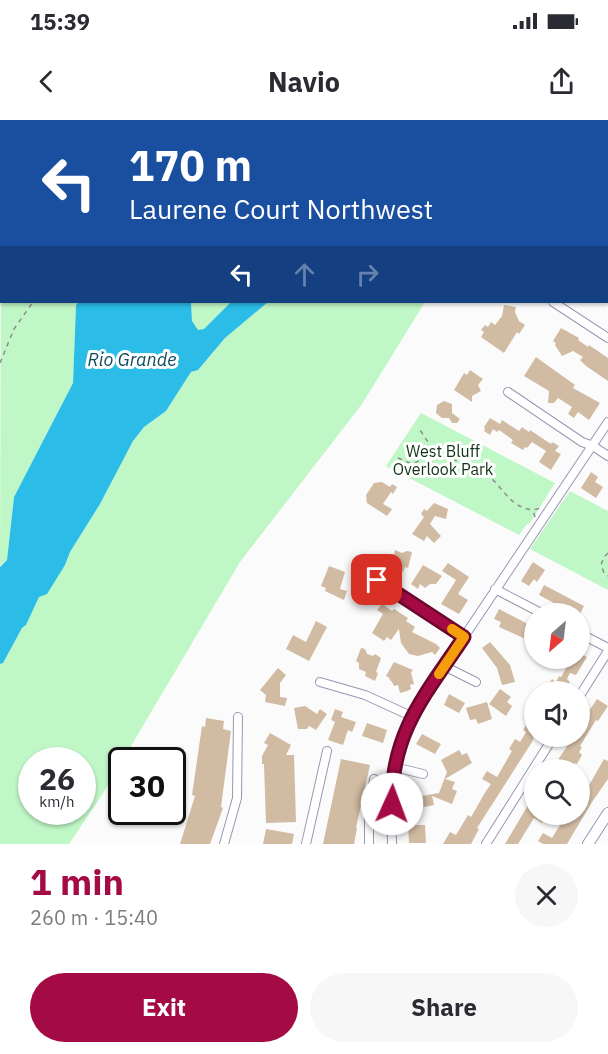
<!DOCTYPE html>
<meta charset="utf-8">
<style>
:root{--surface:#fff;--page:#f7f7f7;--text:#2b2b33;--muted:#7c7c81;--accent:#a40b45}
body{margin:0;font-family:"IBM Plex Sans",sans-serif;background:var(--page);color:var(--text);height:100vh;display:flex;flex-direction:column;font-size:22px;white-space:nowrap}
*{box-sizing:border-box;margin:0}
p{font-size:20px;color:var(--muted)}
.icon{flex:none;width:33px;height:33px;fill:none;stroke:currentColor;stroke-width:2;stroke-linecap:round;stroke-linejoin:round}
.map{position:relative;height:724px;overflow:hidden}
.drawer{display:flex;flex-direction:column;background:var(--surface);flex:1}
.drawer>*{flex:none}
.banner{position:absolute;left:0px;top:0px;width:609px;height:183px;box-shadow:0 2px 4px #0004;background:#1a4fa0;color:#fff;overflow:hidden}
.needle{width:39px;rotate:208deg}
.buttons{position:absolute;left:524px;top:483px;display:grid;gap:12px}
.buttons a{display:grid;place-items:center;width:66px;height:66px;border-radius:50%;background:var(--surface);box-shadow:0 2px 4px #0004;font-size:30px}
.speed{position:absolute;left:18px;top:627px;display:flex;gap:12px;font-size:30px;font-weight:700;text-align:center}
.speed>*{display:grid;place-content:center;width:78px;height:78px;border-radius:50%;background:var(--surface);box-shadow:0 2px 4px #0004;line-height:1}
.speed small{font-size:15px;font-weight:400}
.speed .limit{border:3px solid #111;border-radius:9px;background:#fff;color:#111}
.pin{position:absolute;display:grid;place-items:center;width:51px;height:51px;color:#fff;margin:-26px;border-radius:12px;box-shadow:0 3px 9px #0006}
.me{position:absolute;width:66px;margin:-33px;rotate:2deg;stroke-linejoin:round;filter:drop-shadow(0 0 4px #0008)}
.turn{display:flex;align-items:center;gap:21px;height:126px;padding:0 30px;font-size:27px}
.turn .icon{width:78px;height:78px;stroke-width:2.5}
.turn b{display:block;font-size:42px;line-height:51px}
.lanes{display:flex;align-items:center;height:57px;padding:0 30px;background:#0003;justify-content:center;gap:30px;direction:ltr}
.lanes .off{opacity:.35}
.round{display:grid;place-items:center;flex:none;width:63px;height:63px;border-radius:32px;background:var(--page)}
.summary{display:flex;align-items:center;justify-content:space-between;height:102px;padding:0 30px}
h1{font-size:36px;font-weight:800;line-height:45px;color:var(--accent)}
.primary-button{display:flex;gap:12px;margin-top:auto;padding:12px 30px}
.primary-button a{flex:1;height:69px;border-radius:36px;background:var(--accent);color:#fff;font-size:24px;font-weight:800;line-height:69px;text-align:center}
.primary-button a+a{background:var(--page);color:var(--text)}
.status{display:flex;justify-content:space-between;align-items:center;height:42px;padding:0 30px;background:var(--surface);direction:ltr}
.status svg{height:16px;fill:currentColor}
header{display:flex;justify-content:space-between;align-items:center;height:78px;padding:0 30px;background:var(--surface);font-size:27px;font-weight:800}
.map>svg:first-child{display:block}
.green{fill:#c0f7c6;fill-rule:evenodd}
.water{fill:#2bbde7}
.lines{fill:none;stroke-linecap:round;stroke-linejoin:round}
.stream{stroke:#2bbde7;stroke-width:2}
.building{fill:#d1bba3}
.lane-casing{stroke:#9996b2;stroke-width:5}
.street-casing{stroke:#9996b2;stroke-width:10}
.secondary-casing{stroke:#9996b2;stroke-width:12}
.path{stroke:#8e8d93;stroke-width:1.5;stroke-dasharray:4.5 4.5;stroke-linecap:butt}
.lane{stroke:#fff;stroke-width:4}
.street{stroke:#fff;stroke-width:8}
.secondary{stroke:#fff;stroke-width:10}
.route-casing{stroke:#6b072d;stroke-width:15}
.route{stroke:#a40b45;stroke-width:10}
.slow{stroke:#f59e0b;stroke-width:10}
.labels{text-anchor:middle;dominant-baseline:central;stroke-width:6;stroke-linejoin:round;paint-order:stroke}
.park-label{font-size:16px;fill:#123418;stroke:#fff}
.water-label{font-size:18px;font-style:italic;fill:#114b5c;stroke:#fff}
</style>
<div class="status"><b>15:39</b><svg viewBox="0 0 49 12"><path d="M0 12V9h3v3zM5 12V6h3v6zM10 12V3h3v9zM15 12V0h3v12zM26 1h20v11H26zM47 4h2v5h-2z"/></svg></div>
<header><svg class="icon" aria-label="back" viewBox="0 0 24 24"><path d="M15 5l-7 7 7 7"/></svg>Navio<svg class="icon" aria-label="share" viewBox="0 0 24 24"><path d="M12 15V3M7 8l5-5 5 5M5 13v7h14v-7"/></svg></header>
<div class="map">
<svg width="608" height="724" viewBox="0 0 608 724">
<rect width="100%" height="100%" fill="#fbfbfb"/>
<path class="green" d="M1,130l1,52h77l-3,3 -3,78 -59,114 -7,63 -7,6z
M191,182h40l-27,27 -6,1 -6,-9z
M268,182h157l-63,102 -122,158 -138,233 -33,49h-69v-180l3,-1 19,-35 4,-3 13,-28 26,-32 5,-13 30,-48 33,-63 11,-14 22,-16 25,-39 7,-2 27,-32zM32,640h50v52h-50z
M421,293l134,70 -25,40 -3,1 -8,11 -133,-69z
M570,371l38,20v79l-78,-41z"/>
<path class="water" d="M79,182h112l1,19 6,9 6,-1 27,-27h37l-43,36 -27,32 -7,2 -25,39 -22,16 -11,14 -33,63 -30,48 -5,13 -18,29 -8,3 -13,28 -4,3 -19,35 -3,1v-97l7,-7 7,-63 59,-114 3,-78z"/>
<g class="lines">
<path class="stream" d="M63,2l2,-2
M0,3l3,-3
M0,81l2,-2"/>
</g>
<path class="building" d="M504,185l12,2 -1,5 4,9 6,4 -6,9 -2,-2 -13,21 -23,-16 3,-5 -3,-2 4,-5 3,2 3,-5 4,3 7,-9z
M561,208l18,10 -1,2 10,7 1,-2 19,13v23l-22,-15 -6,-6 3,-3 -10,-6 -11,5 -7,-11 1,-2 -3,-2z
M536,237l39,28 -2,3 27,15 -11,17 -11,-8 -4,6 -6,-4 4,-7 -14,-9 -4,5h-6l1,-12 -25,-15z
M470,250l13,9 -5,6 3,6 -9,5v6l-18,-12 10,-17 3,2z
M444,281l8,3v9l8,6 -3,4h-5l-3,-5h-7l-6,-5 1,-8z
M490,298l10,6 2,-4 17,11 3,-4 7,5 1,-2 21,14 1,-2 7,4 -4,5 6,3 -10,16 -12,-8 7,-11 -14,-9 -5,6 -2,-1 -2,3 -12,-7 2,-3 -14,-10 -2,2 -4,-3 -3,6 -6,-4 1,-2 -1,-2z
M591,352l7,5 -3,5 8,5 -7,11 -15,-10z
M382,362l8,5 2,-3 5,3 -4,7 -2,-2 -8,12 9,5 -5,7 -20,-13 -1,-8 8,-12z
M434,383l14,6 -2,10 -11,-3 -5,8 11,12 -7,7 -7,-7 -3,5 -12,-7 12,-17 -3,-3 3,-5 3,2z
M395,430l7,3 5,-2 5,1 -4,16 -3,-1 -2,5 -6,-2 1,-3 -9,-3 1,-3 -11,-3 15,-4z
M533,442l12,8 -8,12 -3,-3 -5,7 -8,-5z
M448,443l21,14 -11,17 10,6 -9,14 -18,-10 15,-24 -14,-9z
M423,445l19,11 -6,8h-6l-5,4 -5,-4 -2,5 -7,-5z
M329,446l16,6 -5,17 7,2 -3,9 -19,-9 1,-3 -5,-2z
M544,465l40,21 -4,8h-6l-35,-19z
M382,484l10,7 2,-2 14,9 -2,3 9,6 -3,5 24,12 4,4 -5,7 -3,-3 -14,4 -9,-2 -8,-11 -2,-14 -8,11 -4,-3 -3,4 -12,-8 11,-19 -6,-4z
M499,489l35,18 -2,15 -33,-15 2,-5 -7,-3z
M316,501l11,6 -18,34 -23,-12 7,-14 13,7z
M490,522l20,23 5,17 -13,3 -5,-17 -15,-20z
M361,528l4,1 2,5 6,2 2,-2 6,4 -5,14 2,1 -3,8 -10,-5 1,-4 -7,-3v-6l-3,-2z
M579,533l8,4 -11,18 -6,-2 -3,6 3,3 -6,10h-13l-5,-4 6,-9 4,3 3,-6 2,1 11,-19h7z
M394,542l19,8 -2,3 3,11 -4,1 1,4 -4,2 -7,2 -2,-8 -4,1 -2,-4 -3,-3 1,-1 -4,-2z
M278,548l8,7 -6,8v14l7,1 -2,8 -20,-4 1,-7 -6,-5z
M500,569l11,8 -4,5 5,4 -6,10 -17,-12z
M449,574l16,9 -6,10 -15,-8z
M597,579l11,7 -10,15 -2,-1 -16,26 2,1 -3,5 3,3 -5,9 -2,-1 -4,7h-20l23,-34h5v-10z
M487,582l5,17 -14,5 -2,-5 -6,1 -4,-12z
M305,586l12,8 3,-5 7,5 -11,16 -7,-4 -2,3h-9l-4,-21z
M335,589l8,3 -2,5 15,5 -4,10 -4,-2 -5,15 -15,-5 7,-18 -4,-2z
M529,592l4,3 1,-2v24l-2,5 -55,86 2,1 -8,15h-28l7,-12 6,3 12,-20 3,2 15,-26 5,-7 -9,-5 5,-8 10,6 15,-26 -3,-2 6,-10 5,3 6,-10 -3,-2 6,-9 -4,-3z
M206,598l18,3 -1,8 8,2 -10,76 2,1 -13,36h-30l15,-48 -3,-1 10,-69 3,1z
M367,603l20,7 -4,13 -21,-7z
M270,613l21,12 -5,10h8l2,67 -30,1 -2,-59h-2v-8l6,-11 -4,-2z
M422,614l19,10 -6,10 -19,-10z
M459,630l3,5 5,-2 5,10 -27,16 10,3 -3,7 5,2 -5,13 -20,-8 2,9 -20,4 -3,-11 28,-5 8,-21 -6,-12z
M341,639l29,6 -14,63h1l-3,16h-31z
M604,639l4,2v18l-16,23 -25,42h-24l-5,-3 5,-8 9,5 11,-18 4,2 4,-8h8v-11z
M534,675v19h14l-6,9 -8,-5 -16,26h-13z
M408,705h17l1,18h-17z
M266,709l28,5 -2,10h-29z"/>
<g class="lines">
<g class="lane-casing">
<path id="lane" d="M103,2l2,-2
M0,129l2,-2"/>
</g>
<g class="street-casing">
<path id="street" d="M553,182l55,36
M508,272l74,50 11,4 15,10
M377,460l86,57
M495,469l48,25
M579,513l29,15
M444,546l32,16
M320,562l45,13 46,21
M579,577l29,-46
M394,647l29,7
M224,724l13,-46 1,-81
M306,724l21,-93
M369,724v-27l5,-38
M392,724c-1,-49 -2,-82 19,-128l197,-294
M486,724l68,-108"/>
</g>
<g class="secondary-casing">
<path id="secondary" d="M588,724l20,-31"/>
</g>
<path class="path" d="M593,0l3,2
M23,2l2,-2
M147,2v-2
M608,6v1
M0,31l2,-2
M0,243l14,-34 19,-27
M410,325c22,11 50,14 72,26 21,13 25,36 51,39
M398,338l14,6c11,-4 16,-10 16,-22l-8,-12
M535,397l-2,-7 8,-2
M608,433l-4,4 -3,8 3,8 4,3"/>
<use href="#lane" class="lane"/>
<use href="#street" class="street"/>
<use href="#secondary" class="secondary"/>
</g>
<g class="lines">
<g class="route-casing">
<path id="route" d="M377,460l87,57c-38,57 -73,95 -72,167"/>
</g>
<use href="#route" class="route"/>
<path class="slow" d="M439,554l25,-37 -12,-8"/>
</g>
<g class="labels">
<g class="park-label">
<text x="443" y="331">West Bluff<tspan x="443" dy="18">Overlook Park</tspan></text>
</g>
<g class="water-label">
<text x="132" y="239">Rio Grande</text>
</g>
</g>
</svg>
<div class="buttons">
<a><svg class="needle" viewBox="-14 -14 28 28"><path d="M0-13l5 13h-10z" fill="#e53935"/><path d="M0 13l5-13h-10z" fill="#7c7c81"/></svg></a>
<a><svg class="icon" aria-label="sound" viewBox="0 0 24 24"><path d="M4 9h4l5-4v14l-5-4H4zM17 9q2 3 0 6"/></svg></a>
<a><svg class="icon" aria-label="search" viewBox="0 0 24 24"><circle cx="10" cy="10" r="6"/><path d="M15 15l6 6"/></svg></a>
</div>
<div class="speed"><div>26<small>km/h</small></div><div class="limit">30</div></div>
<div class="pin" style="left:377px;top:460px;background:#d93025"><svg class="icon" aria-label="arrive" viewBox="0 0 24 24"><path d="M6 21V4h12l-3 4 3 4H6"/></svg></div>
<svg class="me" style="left:392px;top:684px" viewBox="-20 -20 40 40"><circle r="19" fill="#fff"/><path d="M0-13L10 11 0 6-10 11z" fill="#a40b45"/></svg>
<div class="banner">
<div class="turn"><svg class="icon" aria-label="left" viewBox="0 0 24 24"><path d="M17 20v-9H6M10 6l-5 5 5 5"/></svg><div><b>170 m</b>Laurene Court Northwest</div></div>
<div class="lanes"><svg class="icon" aria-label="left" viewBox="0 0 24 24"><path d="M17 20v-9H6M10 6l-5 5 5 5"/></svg><svg class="icon off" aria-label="ahead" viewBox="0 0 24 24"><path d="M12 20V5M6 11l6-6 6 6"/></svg><svg class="icon off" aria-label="right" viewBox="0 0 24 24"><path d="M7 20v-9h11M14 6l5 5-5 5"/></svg></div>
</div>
</div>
<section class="drawer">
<div class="summary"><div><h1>1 min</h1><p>260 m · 15:40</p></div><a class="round"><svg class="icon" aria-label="close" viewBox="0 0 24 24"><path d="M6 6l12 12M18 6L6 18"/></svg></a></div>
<div class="primary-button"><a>Exit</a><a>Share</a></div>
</section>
